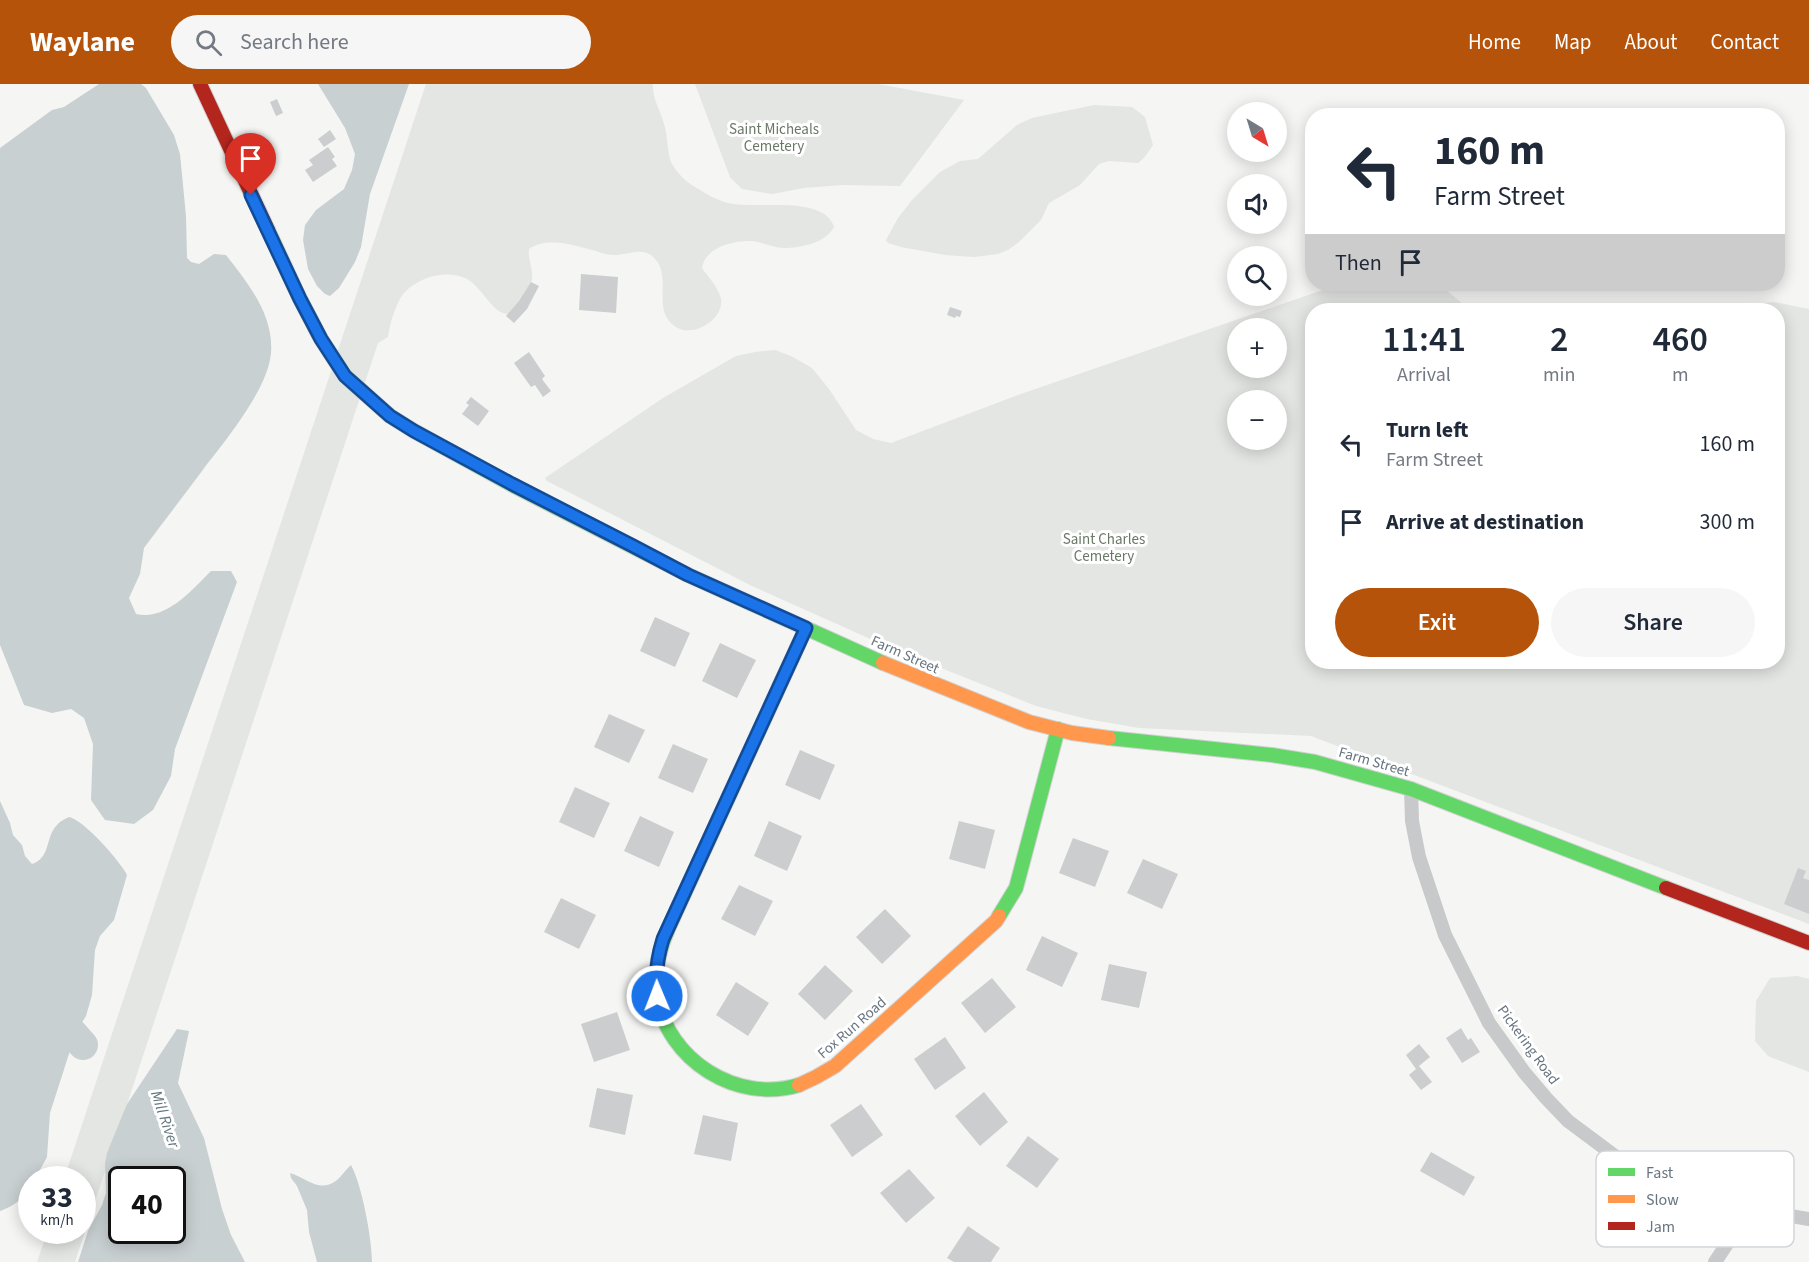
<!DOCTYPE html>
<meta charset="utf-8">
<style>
:root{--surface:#fff;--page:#f6f6f7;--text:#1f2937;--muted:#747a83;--accent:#b45309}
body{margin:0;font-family:"Source Sans 3",sans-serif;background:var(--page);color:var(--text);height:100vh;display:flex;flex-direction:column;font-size:22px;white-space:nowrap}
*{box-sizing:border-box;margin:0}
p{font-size:20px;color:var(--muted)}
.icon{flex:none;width:33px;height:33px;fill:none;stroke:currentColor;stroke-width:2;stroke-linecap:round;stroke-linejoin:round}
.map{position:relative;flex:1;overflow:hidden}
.sheet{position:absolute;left:1305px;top:219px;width:480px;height:366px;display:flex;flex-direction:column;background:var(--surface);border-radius:24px;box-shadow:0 3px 15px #0003}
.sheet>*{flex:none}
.top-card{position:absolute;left:1305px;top:24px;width:480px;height:183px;border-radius:24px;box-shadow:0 3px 15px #0003;background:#fff;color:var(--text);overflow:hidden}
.needle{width:39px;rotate:142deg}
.controls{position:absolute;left:1227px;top:18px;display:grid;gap:12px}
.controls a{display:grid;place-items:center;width:60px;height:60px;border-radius:50%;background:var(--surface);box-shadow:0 3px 15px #0003;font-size:30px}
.speed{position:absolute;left:18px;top:1082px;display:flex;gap:12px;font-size:30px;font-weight:700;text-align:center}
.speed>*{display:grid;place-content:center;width:78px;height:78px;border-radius:50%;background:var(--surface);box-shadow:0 3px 15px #0003;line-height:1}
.speed small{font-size:15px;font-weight:400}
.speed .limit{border:3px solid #111;border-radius:9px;background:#fff;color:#111}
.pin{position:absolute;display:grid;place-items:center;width:51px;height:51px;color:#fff;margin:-62px -26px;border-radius:50% 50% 50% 0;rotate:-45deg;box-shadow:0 0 6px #0007}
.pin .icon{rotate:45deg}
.me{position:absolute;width:66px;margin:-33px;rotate:359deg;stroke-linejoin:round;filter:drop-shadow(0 0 4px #0008)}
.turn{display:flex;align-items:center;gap:21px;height:126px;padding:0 30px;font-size:27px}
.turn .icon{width:78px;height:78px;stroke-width:2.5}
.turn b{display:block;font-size:42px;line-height:51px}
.then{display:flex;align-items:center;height:57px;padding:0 30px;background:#0003;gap:12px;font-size:22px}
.eta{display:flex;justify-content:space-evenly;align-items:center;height:102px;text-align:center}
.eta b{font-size:36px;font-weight:600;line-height:42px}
.action{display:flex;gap:12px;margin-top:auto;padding:12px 30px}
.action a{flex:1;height:69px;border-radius:36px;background:var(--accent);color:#fff;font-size:24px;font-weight:600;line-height:69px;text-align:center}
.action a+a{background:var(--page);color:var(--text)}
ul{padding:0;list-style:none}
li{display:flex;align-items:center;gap:18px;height:78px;padding:0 30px}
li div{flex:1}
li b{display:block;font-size:22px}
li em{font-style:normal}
header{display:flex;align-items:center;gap:36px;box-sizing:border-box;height:84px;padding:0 30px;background:var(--accent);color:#fff}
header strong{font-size:28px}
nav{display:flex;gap:33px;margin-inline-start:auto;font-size:21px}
.search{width:420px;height:54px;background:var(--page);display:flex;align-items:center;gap:15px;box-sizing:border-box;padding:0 21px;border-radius:33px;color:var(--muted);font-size:22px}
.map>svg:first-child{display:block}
.green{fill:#e3e6e2;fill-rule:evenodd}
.water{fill:#c9d0d2;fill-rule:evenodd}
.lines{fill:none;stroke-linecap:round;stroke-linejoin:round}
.river{stroke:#c9d0d2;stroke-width:30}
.building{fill:#cccdce}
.fast-casing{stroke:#d1d2d2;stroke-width:16}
.slow-casing{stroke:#d1d2d2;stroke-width:16}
.jam-casing{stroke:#d1d2d2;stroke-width:16}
.street{stroke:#c8c9ca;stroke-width:14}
.fast{stroke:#63d668;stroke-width:14}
.slow{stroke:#ff974d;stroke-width:14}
.jam{stroke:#b3261e;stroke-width:14}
.route-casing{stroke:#114b97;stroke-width:15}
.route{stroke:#1a73e8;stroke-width:10}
.labels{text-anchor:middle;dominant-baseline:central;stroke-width:6;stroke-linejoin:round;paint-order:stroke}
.park-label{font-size:15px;fill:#697966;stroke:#fff}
.street-label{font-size:15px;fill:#687581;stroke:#fff}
.water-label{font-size:16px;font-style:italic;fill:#63767e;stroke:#fff}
.key{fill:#fff;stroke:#d2d6d9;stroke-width:1.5}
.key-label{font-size:16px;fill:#687581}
</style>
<header>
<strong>Waylane</strong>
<div class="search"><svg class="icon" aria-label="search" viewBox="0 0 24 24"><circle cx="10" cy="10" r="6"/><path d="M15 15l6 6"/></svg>Search here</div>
<nav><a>Home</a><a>Map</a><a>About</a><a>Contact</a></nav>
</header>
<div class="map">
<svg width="1809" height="1178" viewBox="0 0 1809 1178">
<rect width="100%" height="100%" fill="#f5f5f4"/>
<path class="green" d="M426,0h227c-1,17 9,28 12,44 3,11 2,26 7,36 6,10 13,17 23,23 10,6 21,13 33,16 27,7 96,-9 106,24 -8,16 -34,21 -50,21 -11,0 -21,-6 -32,-7 -18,-1 -47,6 -50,27 6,9 17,20 19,31 3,21 -28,39 -45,28 -25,-16 -4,-47 -20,-67 -11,-15 -27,-5 -42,-5 -6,0 -13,-2 -18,-4 -21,-5 -48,-15 -67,-2 -1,8 2,15 3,24 2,16 -13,30 -23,41 -16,1 -27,-27 -42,-35 -21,-11 -53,-1 -66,18 -7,12 -11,27 -13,40l-10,6 -303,919h-38l11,-32h34v-51h-18z
M695,0h183l86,16 -64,86 -58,-1 -38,3 -32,6 -30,-5 -12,-12z
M1094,21l38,2 13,10 8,28 -9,13 -6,5 -29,-2 -10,3 -19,21 -31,18 -8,17 -22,22 -11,8 -10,4 -24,3 -29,-2 -44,-8 -13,-4 -2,-3 12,-22 14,-18 28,-28 20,-11 18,-2 39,-34 15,-7z
M1340,200h99l31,26h-158v352h466v-352h-62l58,-8 35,7v615l-498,-188 -172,-8 -52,-9 -51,-13 -150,-60 -134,-60 -205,-105 -2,-3 118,-80 73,-42 19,-4 20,-2 16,6 21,12 17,21 27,41 17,9 18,4 127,-48zM1238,244h38v40h-38zM1238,316h38v40h-38z
M1797,892l12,3v93l-41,-16 -13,-15 1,-40 14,-23z"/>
<path class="water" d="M99,0h42l5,4 28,47 6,19 6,62 1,42 4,4 8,2 15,-10 12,1c22,28 48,60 45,98 -3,37 -47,89 -69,118 -19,26 -39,51 -58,77l-4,26 -11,24 7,16c30,7 56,-24 75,-43h20l6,11 -62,167 -4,27 -18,34 -19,14 -29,-4 -14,-20 2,-56 -9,-26 -13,-9 -19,4 -28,-8 -24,-60v-497l52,-38 12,-3z
M318,0h91l-39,110 -9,53 -6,15 -16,26 -9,8 -5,-2 -8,-8 -9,-17 -5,-29 2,-15 11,-15 28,-21 8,-19 3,-16 -10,-26z
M0,717l10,22 3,12 9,10 3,11 7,8c19,-6 13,-27 25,-39 3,-4 8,-6 12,-8 15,3 51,44 58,58l-13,45 -14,16 -5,14 -3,45 -6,21 -10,16 -26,81 -3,44 -12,22h-3c0,15 -19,28 -32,32z
M177,945l12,2 -11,52 26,55 18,71 9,26 14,27h-167l10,-31 14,-26 4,-12 -1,-30 2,-10 20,-49zM122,1095h50v51h-50z
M351,1081c11,20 21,74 21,97h-55l-8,-30 -2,-22 -10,-24 -6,-8 -1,-5c17,5 30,21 47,7 5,-4 8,-10 14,-15z"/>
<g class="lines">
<path class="river" d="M0,868l83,93"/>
</g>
<path class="building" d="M277,15l6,14 -7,3 -6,-14z
M330,46l6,9 -12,8 -6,-8z
M328,63l7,10 -3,2 5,7 -24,16 -8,-12 8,-5 -4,-5z
M581,190l37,3 -2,36 -37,-3z
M531,198l8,4 -12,23 -13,14 -8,-7 13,-15z
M950,223l12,4 -2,6 -4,-1 -1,2 -8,-3z
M529,268l16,24 -3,3 9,12 -8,6 -8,-12 -4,2 -17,-24z
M471,313l18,14 -11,15 -16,-12 7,-9 -3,-2z
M655,533l35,16 -15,34 -35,-16z
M720,559l36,17 -19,38 -35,-17z
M609,630l36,16 -16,33 -35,-16z
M673,660l35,15 -15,34 -35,-15z
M800,666l35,15 -15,35 -35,-15z
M575,703l35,16 -16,35 -35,-16z
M640,732l34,16 -15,35 -35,-16z
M769,737l33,15 -15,35 -33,-15z
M959,737l36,9 -10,39 -36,-10z
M1073,754l36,13 -14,36 -36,-14z
M1143,775l35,15 -16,35 -35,-16z
M1798,784l8,3 -3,7 6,2v34l-25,-10z
M739,801l34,16 -18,35 -34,-17z
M561,814l35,17 -17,34 -35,-17z
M885,825l26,27 -29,28 -26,-27z
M1042,852l36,17 -16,34 -36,-17z
M1109,880l38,8 -8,36 -38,-8z
M825,881l28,26 -28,29 -27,-26z
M992,894l24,29 -31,26 -24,-30z
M736,898l33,21 -21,33 -32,-21z
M617,928l13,38 -36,12 -13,-38z
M1461,944l7,12 3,-2 9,14 -18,11 -16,-25z
M945,953l21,31 -31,22 -21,-31z
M1419,960l11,13 -11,9 13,16 -11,8 -12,-15 7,-6 -10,-14z
M597,1004l36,7 -8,40 -36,-8z
M984,1008l24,30 -28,24 -25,-30z
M861,1020l22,31 -31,22 -22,-32z
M703,1031l35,8 -7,38 -37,-7z
M1028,1052l31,23 -22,29 -31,-22z
M1431,1068l44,25 -11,19 -44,-25z
M909,1085l26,29 -29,25 -26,-30z
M968,1142l32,22 -9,14h-37l-7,-4z"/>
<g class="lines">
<g class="fast-casing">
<path id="fast" d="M268,146l32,69 21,40 24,37 45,40 24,15 102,56 172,88 195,88
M1109,654l163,17 43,7 96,27 255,99
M999,832l17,-28 42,-159
M799,1001c-62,19 -132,-25 -142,-89 -4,-24 2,-46 11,-67l138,-301"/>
</g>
<g class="slow-casing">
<path id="slow" d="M883,579l146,59 43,11 37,5
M799,1001l17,-8 19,-11 161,-145 3,-5"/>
</g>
<g class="jam-casing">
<path id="jam" d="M200,0l68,146
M1666,804l143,55"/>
</g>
<path class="street" d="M1411,705l1,32 7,36 26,78 44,88 35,49 22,26 22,23 51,38 86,38 45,12 59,10
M1715,1178l35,-53"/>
<use href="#fast" class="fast"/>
<use href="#slow" class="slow"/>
<use href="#jam" class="jam"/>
</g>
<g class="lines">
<g class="route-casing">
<path id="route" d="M251,111l49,104 21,40 24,37 45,40 24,15 98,53 121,62 55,29 118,53 -143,311c-6,19 -8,37 -6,57"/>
</g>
<use href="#route" class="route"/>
</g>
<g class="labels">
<g class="park-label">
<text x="774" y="45">Saint Micheals<tspan x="774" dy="17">Cemetery</tspan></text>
<text x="1104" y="455">Saint Charles<tspan x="1104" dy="17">Cemetery</tspan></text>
</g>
<g class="street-label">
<text transform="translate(905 571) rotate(24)">Farm Street</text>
<text transform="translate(1374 678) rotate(16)">Farm Street</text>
<text transform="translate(852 944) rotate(-41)">Fox Run Road</text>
<text transform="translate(1528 961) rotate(54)">Pickering Road</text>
</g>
<g class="water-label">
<text transform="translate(165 1035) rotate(71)">Mill River</text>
</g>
</g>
<rect x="1596" y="1067" width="198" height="96" rx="9" class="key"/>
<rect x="1608" y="1084" width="27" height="8" fill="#63d668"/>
<rect x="1608" y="1111" width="27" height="8" fill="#ff974d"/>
<rect x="1608" y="1138" width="27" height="8" fill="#b3261e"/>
<g class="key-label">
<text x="1646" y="1094">Fast</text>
<text x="1646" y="1121">Slow</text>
<text x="1646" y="1148">Jam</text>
</g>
</svg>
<div class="controls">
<a><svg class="needle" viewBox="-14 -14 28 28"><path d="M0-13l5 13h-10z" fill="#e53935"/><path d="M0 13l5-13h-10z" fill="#747a83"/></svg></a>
<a><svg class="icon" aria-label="sound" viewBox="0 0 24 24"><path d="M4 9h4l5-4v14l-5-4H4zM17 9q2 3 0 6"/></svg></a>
<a><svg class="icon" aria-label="search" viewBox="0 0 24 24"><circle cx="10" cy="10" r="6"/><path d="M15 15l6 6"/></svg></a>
<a>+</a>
<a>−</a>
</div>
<div class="speed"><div>33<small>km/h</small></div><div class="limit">40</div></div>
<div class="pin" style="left:251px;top:111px;background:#d93025"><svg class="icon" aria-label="arrive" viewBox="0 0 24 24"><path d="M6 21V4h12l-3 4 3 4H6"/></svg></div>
<svg class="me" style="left:657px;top:912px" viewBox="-20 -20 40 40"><circle r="17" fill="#1a73e8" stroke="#fff" stroke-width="3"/><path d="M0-11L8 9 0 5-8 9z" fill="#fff"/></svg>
<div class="top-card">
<div class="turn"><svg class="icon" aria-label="left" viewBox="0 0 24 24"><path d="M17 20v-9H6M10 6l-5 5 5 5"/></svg><div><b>160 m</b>Farm Street</div></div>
<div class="then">Then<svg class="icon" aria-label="arrive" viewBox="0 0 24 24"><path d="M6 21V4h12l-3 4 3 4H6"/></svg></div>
</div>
<section class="sheet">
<div class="eta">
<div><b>11:41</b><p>Arrival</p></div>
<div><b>2</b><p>min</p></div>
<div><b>460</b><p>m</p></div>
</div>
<ul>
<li><svg class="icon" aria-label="left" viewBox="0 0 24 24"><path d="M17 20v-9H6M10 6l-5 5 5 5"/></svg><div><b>Turn left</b><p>Farm Street</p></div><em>160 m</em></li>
<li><svg class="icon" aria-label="arrive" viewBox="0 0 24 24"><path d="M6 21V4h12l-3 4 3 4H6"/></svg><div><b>Arrive at destination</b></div><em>300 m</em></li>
</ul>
<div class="action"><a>Exit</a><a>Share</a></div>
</section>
</div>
